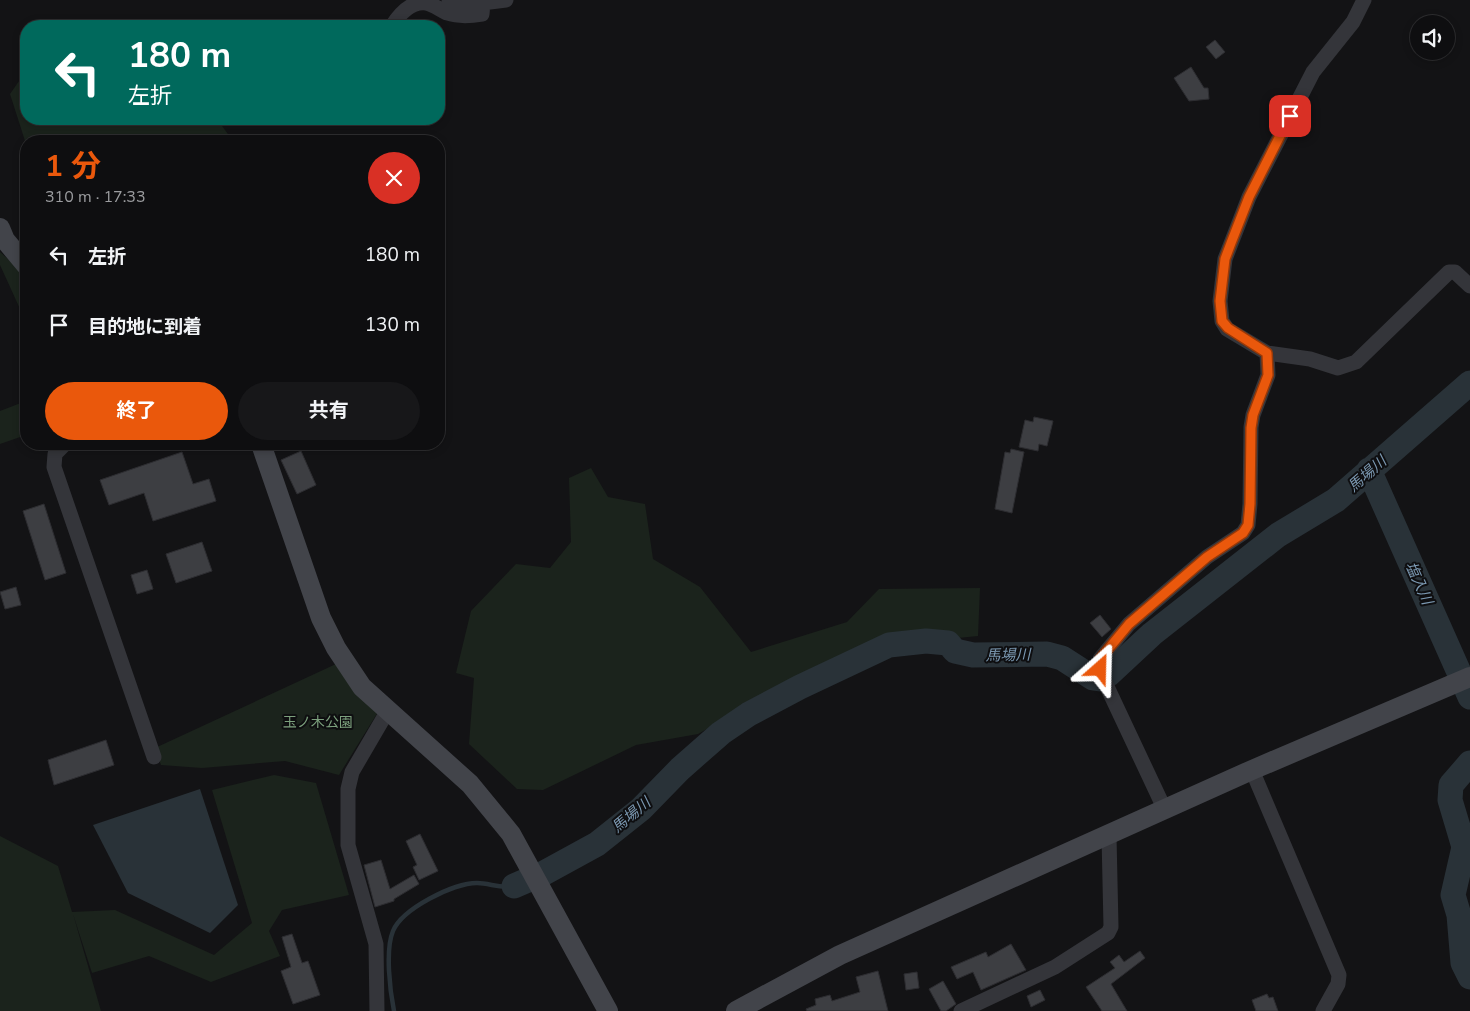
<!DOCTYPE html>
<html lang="ja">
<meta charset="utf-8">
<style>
:root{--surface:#0e0e10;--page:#171719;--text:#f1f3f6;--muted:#9b9c9f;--line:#2e2e30;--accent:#ea580c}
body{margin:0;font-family:"Nunito Sans","Noto Sans JP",sans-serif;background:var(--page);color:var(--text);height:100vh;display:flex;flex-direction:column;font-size:19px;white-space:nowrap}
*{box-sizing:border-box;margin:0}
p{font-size:16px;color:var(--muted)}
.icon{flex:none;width:28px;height:28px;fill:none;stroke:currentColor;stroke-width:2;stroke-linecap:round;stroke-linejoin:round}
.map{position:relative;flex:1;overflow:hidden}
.sheet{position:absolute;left:20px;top:135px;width:425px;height:315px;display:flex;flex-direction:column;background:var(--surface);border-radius:20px;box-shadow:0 2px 8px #0003,0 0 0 1px var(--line)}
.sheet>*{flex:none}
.hud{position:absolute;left:20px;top:20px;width:425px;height:105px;border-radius:20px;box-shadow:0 2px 8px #0003,0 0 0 1px var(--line);background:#00695c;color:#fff;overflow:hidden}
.fabs{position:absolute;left:1410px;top:15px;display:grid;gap:10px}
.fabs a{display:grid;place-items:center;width:45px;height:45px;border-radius:50%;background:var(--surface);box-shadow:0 2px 8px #0003,0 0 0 1px var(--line);font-size:25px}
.pin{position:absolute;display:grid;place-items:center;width:42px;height:42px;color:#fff;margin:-21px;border-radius:10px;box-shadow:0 2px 8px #0006}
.me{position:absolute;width:55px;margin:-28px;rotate:25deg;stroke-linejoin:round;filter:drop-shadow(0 0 4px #0008)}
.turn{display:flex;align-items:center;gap:18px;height:105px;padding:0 25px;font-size:22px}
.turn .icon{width:65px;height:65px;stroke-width:2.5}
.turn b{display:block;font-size:35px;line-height:42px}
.round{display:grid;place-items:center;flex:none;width:52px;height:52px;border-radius:26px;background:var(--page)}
.head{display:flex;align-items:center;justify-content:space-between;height:85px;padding:0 25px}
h1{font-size:30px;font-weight:700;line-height:38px;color:var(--accent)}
.primary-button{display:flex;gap:10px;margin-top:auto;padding:10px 25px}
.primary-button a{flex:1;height:58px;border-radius:30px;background:var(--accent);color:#fff;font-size:20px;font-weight:700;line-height:58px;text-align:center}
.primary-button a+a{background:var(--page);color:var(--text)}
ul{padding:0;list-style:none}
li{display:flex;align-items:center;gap:15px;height:70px;padding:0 25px}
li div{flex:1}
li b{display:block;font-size:19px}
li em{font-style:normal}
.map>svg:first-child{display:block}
.green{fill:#1b231c}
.water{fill:#293238}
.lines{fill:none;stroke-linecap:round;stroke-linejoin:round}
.stream{stroke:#293238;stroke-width:4.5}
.river{stroke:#293238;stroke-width:25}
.building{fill:#3d3e42;stroke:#2d2d31}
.street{stroke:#34353a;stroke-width:15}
.secondary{stroke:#42444a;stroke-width:20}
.route-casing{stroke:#983908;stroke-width:12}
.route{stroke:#ea580c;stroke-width:9}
.labels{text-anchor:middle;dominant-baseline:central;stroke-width:4;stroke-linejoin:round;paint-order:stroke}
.park-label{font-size:14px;fill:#7ca07d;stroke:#0e0e10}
.water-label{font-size:15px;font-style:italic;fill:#7b98b1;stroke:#0e0e10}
</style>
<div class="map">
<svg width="1470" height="1011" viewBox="0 0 1470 1011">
<rect width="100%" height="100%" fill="#131315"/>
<path class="green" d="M26,71v48h191l16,22h-207v3l-16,-50z
M0,252l26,23v47l-26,-57z
M26,401v34l-26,9v-33z
M591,468l17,29 37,7 8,55 47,28 51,65 96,-30 32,-33 101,-1 -2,48 -102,10 -103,45 -75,43 -62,11 -93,45 -26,-1 -48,-45 5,-66 -18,-5 15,-62 45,-47 34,4 21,-26 -2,-64z
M336,664l42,48 -39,63 -54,-14 -83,7 -41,-3 -6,-17z
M274,775l42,8 33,112 -67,15 -13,21 11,25 -69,26 -62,-26 -57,17 -19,-59 28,97h-101v-175l58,30 14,46 43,-2 99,45 38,-32 -40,-133z"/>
<path class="water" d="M200,789l38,116 -28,28 -82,-40 -35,-68z"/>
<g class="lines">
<path class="stream" d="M394,1011c-4,-20 -9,-61 -1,-80 9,-22 60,-48 84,-48 13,0 23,6 37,3"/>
<path class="river" d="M1369,470l101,227
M1470,763l-19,22 -1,15 14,47 -11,48 6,20 4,48 7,14
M514,886l30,-13 53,-29 44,-35 39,-40 41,-36 28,-19 51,-27 89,-42 37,-4 22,2 7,8 18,4 74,-1 15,4 31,20 7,1 9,-5 43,-40 126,-99 58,-35 134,-117"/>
</g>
<path class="building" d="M1215,40l10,12 -9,7 -10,-12z
M1191,67l13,21h4l1,11 -20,2 -15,-23z
M1034,417l19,4 -6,25 -8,-2 -1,7 -19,-4 6,-27 8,2z
M1011,449l13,3 -12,61 -17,-4 10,-57 5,1z
M301,451l15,34 -19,9 -16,-34z
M182,452l11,32 16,-5 7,22 -63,20 -9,-28 -35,12 -9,-25z
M44,504l22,69 -21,7 -22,-69z
M202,542l10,29 -36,12 -10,-29z
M147,570l6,19 -16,5 -6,-19z
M16,587l5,18 -16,4 -5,-17z
M1100,615l11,14 -9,8 -12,-14z
M106,740l8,25 -60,20 -6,-25z
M420,834l18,37 -19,9 -6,-13 4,-2 -11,-24z
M381,860l9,29 24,-14 5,9 -25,15v2l-19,6 -11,-42z
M292,934l10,29 6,-2 12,34 -27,9 -12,-33 10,-4 -9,-30z
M1011,944l15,26 -45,20 -8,-18 -16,7 -6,-12 35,-15 2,5z
M1140,951l5,7 -34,26 16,27h-25l-16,-24 29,-19 -5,-6 9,-7 5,7z
M878,971l10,40h-81l-1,-2 10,-4 -1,-6 15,-4 2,6 28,-9 -4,-15z
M917,972l2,16 -13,2 -2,-16z
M943,981l13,23 -10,7h-5l-12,-22z
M1040,990l5,10 -14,7 -4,-11z
M1267,994l2,4 4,-1 5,14h-22l-4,-11z"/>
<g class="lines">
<path class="street" d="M449,0l25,4 32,-4
M392,26c7,-11 18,-25 34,-23 7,1 14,7 21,10 12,4 24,3 35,1l1,-11
M1267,353l43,6 28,9 18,-6 93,-90h6l15,14
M65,444l-10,10 -1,13 100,290
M1252,770l87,205 -1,9 -15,27
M1165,810l-63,-134 -2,-17 29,-35 78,-67 36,-24 5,-8 2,-21 1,-77 2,-12 15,-40 -1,-22 -40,-24 -5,-8 -2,-20 5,-42 24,-62 64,-125 40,-50 11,-22
M377,1011l-1,-67 -28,-99v-56l4,-17 35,-60
M961,1011l94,-44 53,-34 3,-6 -2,-91"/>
<path class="secondary" d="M0,228l5,12 21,25
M261,444l60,174 15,30 26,39 108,97 41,50 97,177
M736,1011l104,-56 412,-185 218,-93"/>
</g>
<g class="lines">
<g class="route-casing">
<path id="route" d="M1100,669v-10l29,-35 78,-67 36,-24 5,-8 2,-21 1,-76 2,-13 15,-40 -1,-22 -39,-25 -6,-7 -2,-20 5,-42 6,-16 18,-46 41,-81"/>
</g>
<use href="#route" class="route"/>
</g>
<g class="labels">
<g class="park-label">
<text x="318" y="722">玉ノ木公園</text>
</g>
<g class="water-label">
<text transform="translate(1367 474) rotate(-41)">馬場川</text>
<text transform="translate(1419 583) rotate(66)">塩入川</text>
<text transform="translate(1008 655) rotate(-1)">馬場川</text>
<text transform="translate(631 815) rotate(-40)">馬場川</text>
</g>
</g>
</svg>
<div class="fabs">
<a><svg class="icon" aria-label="sound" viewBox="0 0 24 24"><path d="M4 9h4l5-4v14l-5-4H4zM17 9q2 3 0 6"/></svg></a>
</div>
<div class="pin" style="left:1290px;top:116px;background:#d93025"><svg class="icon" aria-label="arrive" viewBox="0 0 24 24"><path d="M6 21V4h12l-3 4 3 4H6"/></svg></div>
<svg class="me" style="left:1100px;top:669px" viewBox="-20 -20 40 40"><path d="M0-17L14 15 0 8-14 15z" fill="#ea580c" stroke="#fff" stroke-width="4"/></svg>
<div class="hud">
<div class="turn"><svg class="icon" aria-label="left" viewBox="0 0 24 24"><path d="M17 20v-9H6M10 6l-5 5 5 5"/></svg><div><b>180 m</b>左折</div></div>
</div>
<section class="sheet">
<div class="head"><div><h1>1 分</h1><p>310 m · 17:33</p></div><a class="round" style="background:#d93025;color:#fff"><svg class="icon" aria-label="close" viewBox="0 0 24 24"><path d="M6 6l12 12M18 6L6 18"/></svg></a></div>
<ul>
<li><svg class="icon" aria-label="left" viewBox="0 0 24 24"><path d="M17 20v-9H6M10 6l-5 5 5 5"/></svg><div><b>左折</b></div><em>180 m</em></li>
<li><svg class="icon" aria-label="arrive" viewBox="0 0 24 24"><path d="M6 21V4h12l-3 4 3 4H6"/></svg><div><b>目的地に到着</b></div><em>130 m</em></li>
</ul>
<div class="primary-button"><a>終了</a><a>共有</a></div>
</section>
</div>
